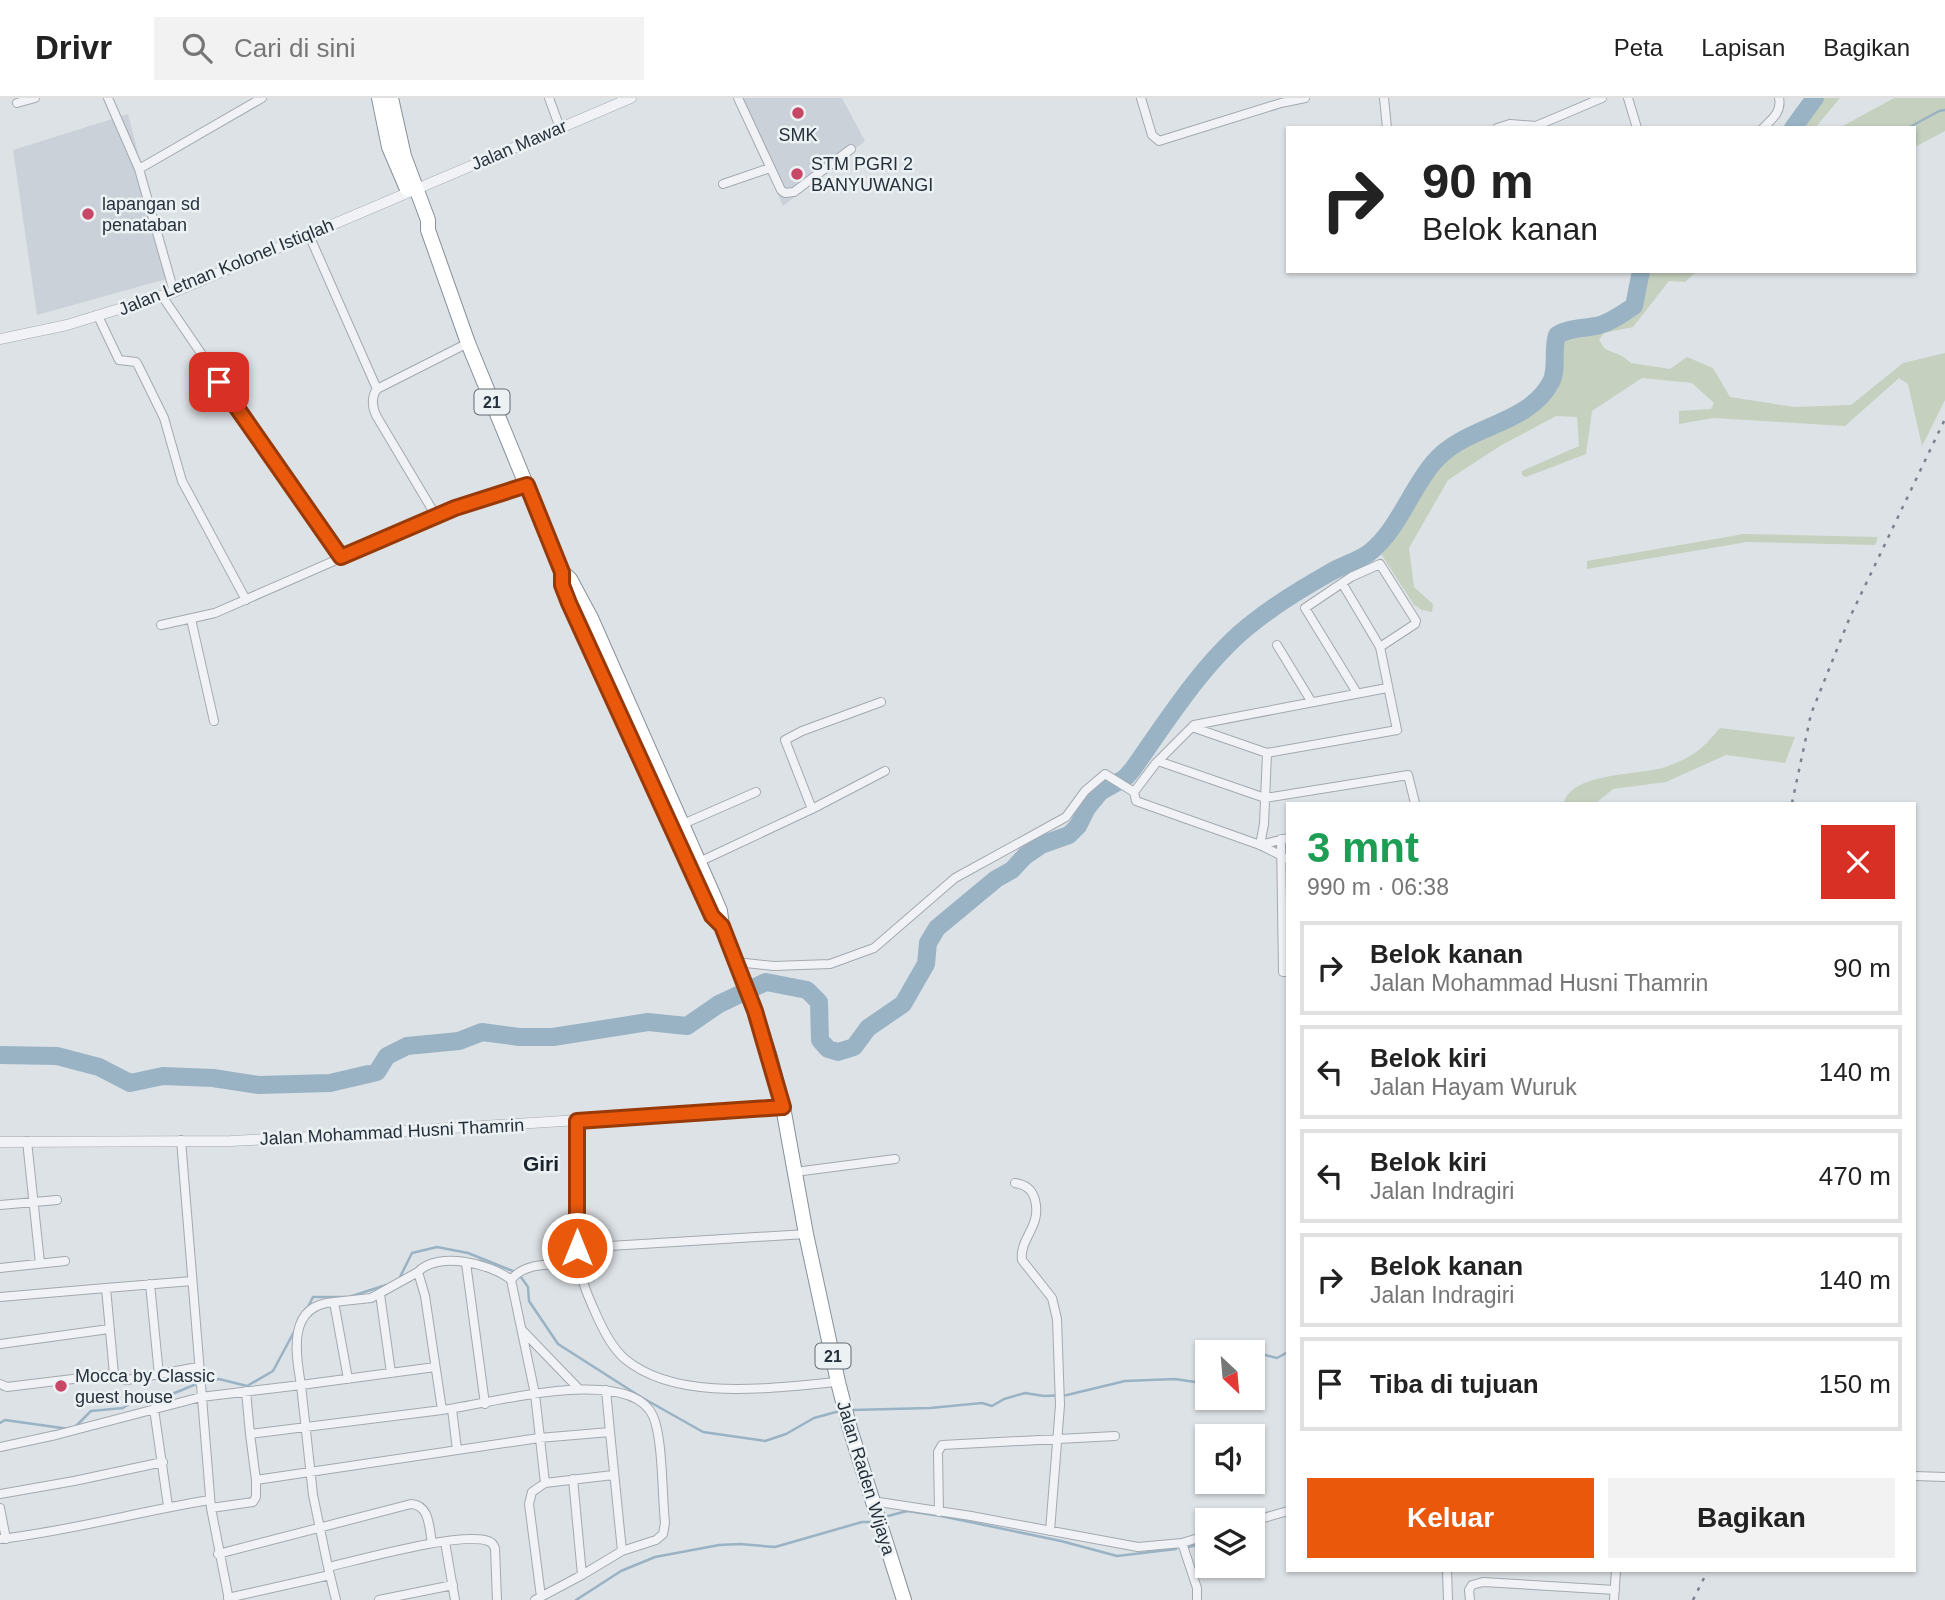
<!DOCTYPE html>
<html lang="id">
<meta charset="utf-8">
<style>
:root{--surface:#fff;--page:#f2f2f2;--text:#222;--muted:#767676;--line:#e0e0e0;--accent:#ea580c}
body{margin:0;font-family:Helvetica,sans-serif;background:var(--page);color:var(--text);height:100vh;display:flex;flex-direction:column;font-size:26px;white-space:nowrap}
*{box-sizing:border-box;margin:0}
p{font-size:23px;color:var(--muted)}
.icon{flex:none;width:38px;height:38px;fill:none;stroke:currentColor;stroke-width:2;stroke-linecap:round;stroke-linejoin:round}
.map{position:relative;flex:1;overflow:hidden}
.panel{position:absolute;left:1286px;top:704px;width:630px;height:770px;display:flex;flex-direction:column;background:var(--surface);border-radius:0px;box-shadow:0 2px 5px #0004}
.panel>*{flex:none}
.banner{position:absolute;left:1286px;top:28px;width:630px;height:147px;border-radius:0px;box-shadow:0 2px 5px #0004;background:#fff;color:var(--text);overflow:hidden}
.needle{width:46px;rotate:154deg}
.fabs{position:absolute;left:1195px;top:1242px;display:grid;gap:14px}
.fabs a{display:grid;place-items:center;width:70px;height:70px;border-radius:0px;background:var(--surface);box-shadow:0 2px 5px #0004;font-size:35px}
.pin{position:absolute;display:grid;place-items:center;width:60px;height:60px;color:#fff;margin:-30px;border-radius:14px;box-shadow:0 4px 10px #0006}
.me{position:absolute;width:77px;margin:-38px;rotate:0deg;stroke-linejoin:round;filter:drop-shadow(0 0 5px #0008)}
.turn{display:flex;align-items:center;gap:24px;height:147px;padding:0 21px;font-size:32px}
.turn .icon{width:91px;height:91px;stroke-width:2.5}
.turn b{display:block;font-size:49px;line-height:60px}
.round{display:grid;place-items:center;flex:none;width:74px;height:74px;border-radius:0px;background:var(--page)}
.head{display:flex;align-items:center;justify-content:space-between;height:119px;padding:0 21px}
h1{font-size:42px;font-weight:800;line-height:52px;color:#1e9e55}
.action{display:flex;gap:14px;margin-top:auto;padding:14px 21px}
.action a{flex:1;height:80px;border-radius:0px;background:var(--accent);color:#fff;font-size:28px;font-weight:800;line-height:80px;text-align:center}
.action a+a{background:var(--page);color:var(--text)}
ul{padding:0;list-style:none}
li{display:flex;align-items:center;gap:21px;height:94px;margin:0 14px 10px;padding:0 7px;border:4px solid var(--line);border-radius:0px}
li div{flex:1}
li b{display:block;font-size:26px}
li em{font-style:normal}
header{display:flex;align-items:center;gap:42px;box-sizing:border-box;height:98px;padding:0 35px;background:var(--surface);border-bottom:2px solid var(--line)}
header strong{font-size:33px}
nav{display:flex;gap:38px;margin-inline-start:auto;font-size:24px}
.search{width:490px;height:63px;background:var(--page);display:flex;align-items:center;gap:18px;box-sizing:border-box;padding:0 24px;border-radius:0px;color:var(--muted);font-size:26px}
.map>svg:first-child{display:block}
.built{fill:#cbd1d8}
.green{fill:#c5d0bf}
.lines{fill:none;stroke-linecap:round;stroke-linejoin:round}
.stream{stroke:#99b3c5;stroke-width:2.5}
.river{stroke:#99b3c5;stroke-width:18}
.minor-casing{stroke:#a3a9b0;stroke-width:10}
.tertiary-casing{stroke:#a3a9b0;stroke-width:11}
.trunk-casing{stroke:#85919c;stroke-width:16}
.minor{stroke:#f0f2f5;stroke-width:8}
.tertiary{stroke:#f0f2f5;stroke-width:10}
.trunk{stroke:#fff;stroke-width:14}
.rail{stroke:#78838f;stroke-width:2.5;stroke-dasharray:3.5 7;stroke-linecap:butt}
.route-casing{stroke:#983908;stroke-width:18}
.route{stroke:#ea580c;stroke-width:12}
.poi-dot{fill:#c74767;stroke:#ecf1f4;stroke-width:2.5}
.labels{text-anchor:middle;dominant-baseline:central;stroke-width:5;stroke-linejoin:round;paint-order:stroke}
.shield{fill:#ecf1f4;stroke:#626b73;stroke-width:2}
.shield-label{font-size:16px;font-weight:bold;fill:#27313c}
.poi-label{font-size:18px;fill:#27313c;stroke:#ecf1f4;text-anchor:start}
.street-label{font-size:18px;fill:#27313c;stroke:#ecf1f4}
.quarter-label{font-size:21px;font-weight:bold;fill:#1a222d;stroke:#ecf1f4}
</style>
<header>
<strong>Drivr</strong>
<div class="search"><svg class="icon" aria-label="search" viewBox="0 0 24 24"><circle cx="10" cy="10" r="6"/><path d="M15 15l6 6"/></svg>Cari di sini</div>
<nav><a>Peta</a><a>Lapisan</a><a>Bagikan</a></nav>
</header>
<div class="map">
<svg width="1945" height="1502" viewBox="0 0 1945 1502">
<rect width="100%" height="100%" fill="#dde2e6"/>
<path class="built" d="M735,0h107l23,43 -82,65z
M128,16l42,164 -133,37 -24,-165z"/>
<path class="green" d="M1815,0h25l-25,30h-22z
M1894,0h51v33l-30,16 -1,-19h-75z
M1641,173h56l-12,11 -16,-1 -36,46 -29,6 -5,7 6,9 17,7 9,7 39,6 17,-12 26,11 17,29 65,10 56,-2 52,-42 42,-10v47l-23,46 -14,-62 -9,-6 -54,48 -132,-8 -34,6v-13l32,-2 3,-6 -22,-20 -50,-5 -50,33 -6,43 -60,23 -4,-2v-4l57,-25 -2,-29 -21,-1 -56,30 -52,34 -39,68 5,39 19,17 -1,8 -10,-2 -8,-5 -38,-59 21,-25 37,-60 26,-19 76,-39 16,-23 1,-32 4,-13c21,-12 63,-7 78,-31 6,-10 0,-22 6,-33z
M1744,436l134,3 -3,8 -128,-3 -160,27v-8z
M1720,630l75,9 -10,26 -59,-8 -60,27 -53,7 -17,14h-32c8,-32 79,-27 104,-37 27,-10 34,-17 52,-38z"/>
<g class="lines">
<path class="stream" d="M1908,30l31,-17 6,-1
M398,1183l14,-28 25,-6 31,6 50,20 10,14 1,14 29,43 83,53 62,35 62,9 21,-7 28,-16 22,-6
M352,1198l34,-11
M307,1211l6,-12h33
M1226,1255l16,-4 35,9 11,-6
M852,1312l78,-2 52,-5 10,3 12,-7 21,-6 19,3 23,-1 58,-14 50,-2 20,3 13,-11
M0,1325l5,-3 64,9
M75,1329l16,-16 32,-3 15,-10 27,-1 29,-12 25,-6 28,7 26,-15 22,-41
M1288,1407v-1
M888,1418l19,-5 34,5 120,25 56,15 59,-7
M1253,1430l9,-3
M1189,1449l18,-5
M576,1502l45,-29 34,-14 64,-12 21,-1 35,3 87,-25h7"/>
<path class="river" d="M1793,30l22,-30
M0,957l57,1 42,11 31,16 33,-7 50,2 46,7 71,-2 47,-11 10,-16 20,-10 52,-5 23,-9 37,5h34l95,-15 39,4 32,-22 47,-22 41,8 12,12 1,38 8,9 10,3 16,-5 14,-19 35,-24 23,-40 2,-21 9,-15 59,-49 16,-9 13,-14 16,-11 28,-10 9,-9 9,-18 13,-16 25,-14 8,-9c35,-50 73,-111 122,-148 23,-18 51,-35 76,-49 12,-7 27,-11 38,-19 30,-24 41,-63 65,-91 31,-37 94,-36 117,-80 7,-13 1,-32 6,-47 14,-8 27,-6 43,-10 13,-4 23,-12 34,-19l7,-35"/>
<g class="minor-casing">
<path id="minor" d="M108,0l31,71
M549,0l11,30
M738,0l43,92 4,3 9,-1 57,-43
M1141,0l11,37 7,6 122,-38 24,-5
M1384,0l3,30
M1628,0l9,30
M17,5l18,-5
M1497,30l13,-4 26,2 66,-28
M1763,30c9,-9 19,-16 16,-30
M723,86l47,-16
M309,137l68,154
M174,194l-35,-123 123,-71
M162,198l178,261
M98,218l21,44 17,2 2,3 26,53 18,63 64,119
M436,418l-59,-99c-5,-9 -6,-20 0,-28l91,-46
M1342,485l38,64
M191,521l23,102
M161,527l54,-12 240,-105 72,-23
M1277,547l34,56
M1192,629l75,26
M1158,663l107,37 143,-23 7,28
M1134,694l2,9 124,44 4,-21 3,-71 130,-23 -17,-83 35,-23 1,-3 -36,-57 -29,13 -46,31 52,85
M812,711l-27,-69 17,-9 79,-29
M683,726l73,-32
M1281,741l2,133h5
M1260,747l28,14
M1260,747l28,-7
M699,764l113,-53 73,-38
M736,864l38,4 56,-2 44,-16 81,-70 111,-61 19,-26 20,-17 29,18 22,-29 38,-38 193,-37
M577,1023v127l229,-14
M181,1042l30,368 18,92
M27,1043l13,122
M795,1074l100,-13
M1015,1085c11,2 17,6 20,17 7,26 -16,39 -13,60l30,38 5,21 3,86 -10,126
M0,1107l57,-5
M577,1150c1,25 9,44 19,66 7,16 16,34 29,45 53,44 150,28 213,23
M466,1165l19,141
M0,1170l65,-7
M192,1183l-86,7 8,86 3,4 10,2 71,-13
M150,1186l9,91
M380,1196l11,79
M0,1199l106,-9
M334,1204c-46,3 -39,49 -33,83l134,-18
M522,1232l56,58
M0,1246l109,-15
M348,1281l-14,-77 37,-4 47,-26
M0,1286l7,3 107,-13
M246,1293l4,43
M154,1311l14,97
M452,1311l5,41
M442,1312c44,-5 187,-47 211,6 10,22 9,80 12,107l-2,11 -7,6 -34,11 -40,24 -47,25
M610,1334l12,119
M0,1349l56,-12 145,-38 100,-12 12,110 15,72
M1914,1378l31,1
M573,1381l9,96
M256,1382l-6,-46 192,-24 -17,-114 -7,-24c19,-21 73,-9 93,8
M545,1385l-10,-89 -24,-114c14,-19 45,-15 66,-17
M0,1396l74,-13 89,-19
M872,1403l99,15 167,31 44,-4 26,-8
M0,1410l6,31
M211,1410l42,-6 3,-5v-17l283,-42 71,-6 -4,-42
M939,1414l-1,-60 4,-7 173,-9
M1253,1423l35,-10
M0,1441c71,-8 140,-28 210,-39
M445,1444l10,58
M1182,1445l15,45v12
M218,1456l193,-50c19,1 18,24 21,39
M1447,1472l1,30
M541,1499l-12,-93 3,-12 13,-9 68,-8
M228,1500l102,-23
M336,1502l-8,-33c31,-7 134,-36 160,-26 5,2 4,2 7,7l2,52
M379,1502l74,-15
M1470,1502l-1,-10 3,-5 11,-3 132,8
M1614,1502l2,-30"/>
</g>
<g class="tertiary-casing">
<path id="tertiary" d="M0,241l67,-14 107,-33 457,-194
M0,1044l231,-1 80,-4 472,-30"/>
</g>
<g class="trunk-casing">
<path id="trunk" d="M379,0l10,49 18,42
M391,0l13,58 24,64v10l40,113 94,229v13l151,332
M562,474l8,7 21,39 121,274 8,19 2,15 33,85 15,46 13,50 23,127 32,148 12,47 54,171"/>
</g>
<use href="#minor" class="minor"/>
<use href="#tertiary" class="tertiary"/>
<use href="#trunk" class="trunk"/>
<path class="rail" d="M1792,705l19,-89 39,-97 95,-198
M1693,1502l15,-30"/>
</g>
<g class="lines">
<g class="route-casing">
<path id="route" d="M219,284l122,175 114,-49 72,-23 35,87v13l7,18 143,313 10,10 33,85 28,96 -206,14v127"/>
</g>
<use href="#route" class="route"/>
</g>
<g class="poi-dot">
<circle cx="798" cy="15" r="7"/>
<circle cx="797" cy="76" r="7"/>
<circle cx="88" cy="116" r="7"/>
<circle cx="61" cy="1288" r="7"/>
</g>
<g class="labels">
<g class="shield">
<rect x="474.5" y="291.5" width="35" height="25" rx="5"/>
<rect x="815.5" y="1245.5" width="35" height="25" rx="5"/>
</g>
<g class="shield-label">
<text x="492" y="304">21</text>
<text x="833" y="1258">21</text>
</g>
<g class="poi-label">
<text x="798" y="37" text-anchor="middle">SMK</text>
<text x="811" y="66">STM PGRI 2<tspan x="811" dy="21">BANYUWANGI</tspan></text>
<text x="102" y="106">lapangan sd<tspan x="102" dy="21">penataban</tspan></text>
<text x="75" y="1278">Mocca by Classic<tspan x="75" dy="21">guest house</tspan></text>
</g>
<g class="street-label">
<text transform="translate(519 47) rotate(-23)">Jalan Mawar</text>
<text transform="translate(226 169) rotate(-22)">Jalan Letnan Kolonel Istiqlah</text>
<text transform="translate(392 1034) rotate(-3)">Jalan Mohammad Husni Thamrin</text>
<text transform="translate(866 1380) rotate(73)">Jalan Raden Wijaya</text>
</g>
<g class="quarter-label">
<text x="541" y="1065">Giri</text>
</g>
</g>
</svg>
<div class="fabs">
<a><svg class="needle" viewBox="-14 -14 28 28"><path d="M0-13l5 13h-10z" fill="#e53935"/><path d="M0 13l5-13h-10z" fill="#767676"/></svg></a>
<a><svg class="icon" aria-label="sound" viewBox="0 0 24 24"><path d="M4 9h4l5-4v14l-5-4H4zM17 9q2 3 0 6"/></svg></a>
<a><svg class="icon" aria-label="layers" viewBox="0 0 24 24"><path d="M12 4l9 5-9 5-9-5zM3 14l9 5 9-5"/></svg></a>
</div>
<div class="pin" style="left:219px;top:284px;background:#d93025"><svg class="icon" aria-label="arrive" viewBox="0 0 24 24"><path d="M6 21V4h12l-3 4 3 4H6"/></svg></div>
<svg class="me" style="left:577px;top:1150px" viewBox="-20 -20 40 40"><circle r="17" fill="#ea580c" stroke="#fff" stroke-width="3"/><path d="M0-11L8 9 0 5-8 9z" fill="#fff"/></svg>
<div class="banner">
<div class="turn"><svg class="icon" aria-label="right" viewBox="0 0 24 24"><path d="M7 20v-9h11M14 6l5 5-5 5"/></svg><div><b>90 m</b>Belok kanan</div></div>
</div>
<section class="panel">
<div class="head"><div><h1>3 mnt</h1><p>990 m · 06:38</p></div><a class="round" style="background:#d93025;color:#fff"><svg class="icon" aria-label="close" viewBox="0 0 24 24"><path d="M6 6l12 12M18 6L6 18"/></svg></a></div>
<ul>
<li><svg class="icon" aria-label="right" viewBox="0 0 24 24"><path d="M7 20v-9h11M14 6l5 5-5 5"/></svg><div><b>Belok kanan</b><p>Jalan Mohammad Husni Thamrin</p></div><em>90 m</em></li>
<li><svg class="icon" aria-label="left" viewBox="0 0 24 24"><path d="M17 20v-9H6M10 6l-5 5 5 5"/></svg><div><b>Belok kiri</b><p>Jalan Hayam Wuruk</p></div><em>140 m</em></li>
<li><svg class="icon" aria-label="left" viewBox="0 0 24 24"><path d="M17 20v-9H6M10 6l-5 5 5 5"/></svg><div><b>Belok kiri</b><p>Jalan Indragiri</p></div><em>470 m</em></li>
<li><svg class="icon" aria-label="right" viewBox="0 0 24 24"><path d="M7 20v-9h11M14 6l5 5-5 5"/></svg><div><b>Belok kanan</b><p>Jalan Indragiri</p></div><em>140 m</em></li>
<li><svg class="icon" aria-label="arrive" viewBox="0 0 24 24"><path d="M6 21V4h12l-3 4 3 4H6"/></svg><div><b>Tiba di tujuan</b></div><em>150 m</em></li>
</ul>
<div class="action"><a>Keluar</a><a>Bagikan</a></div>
</section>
</div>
